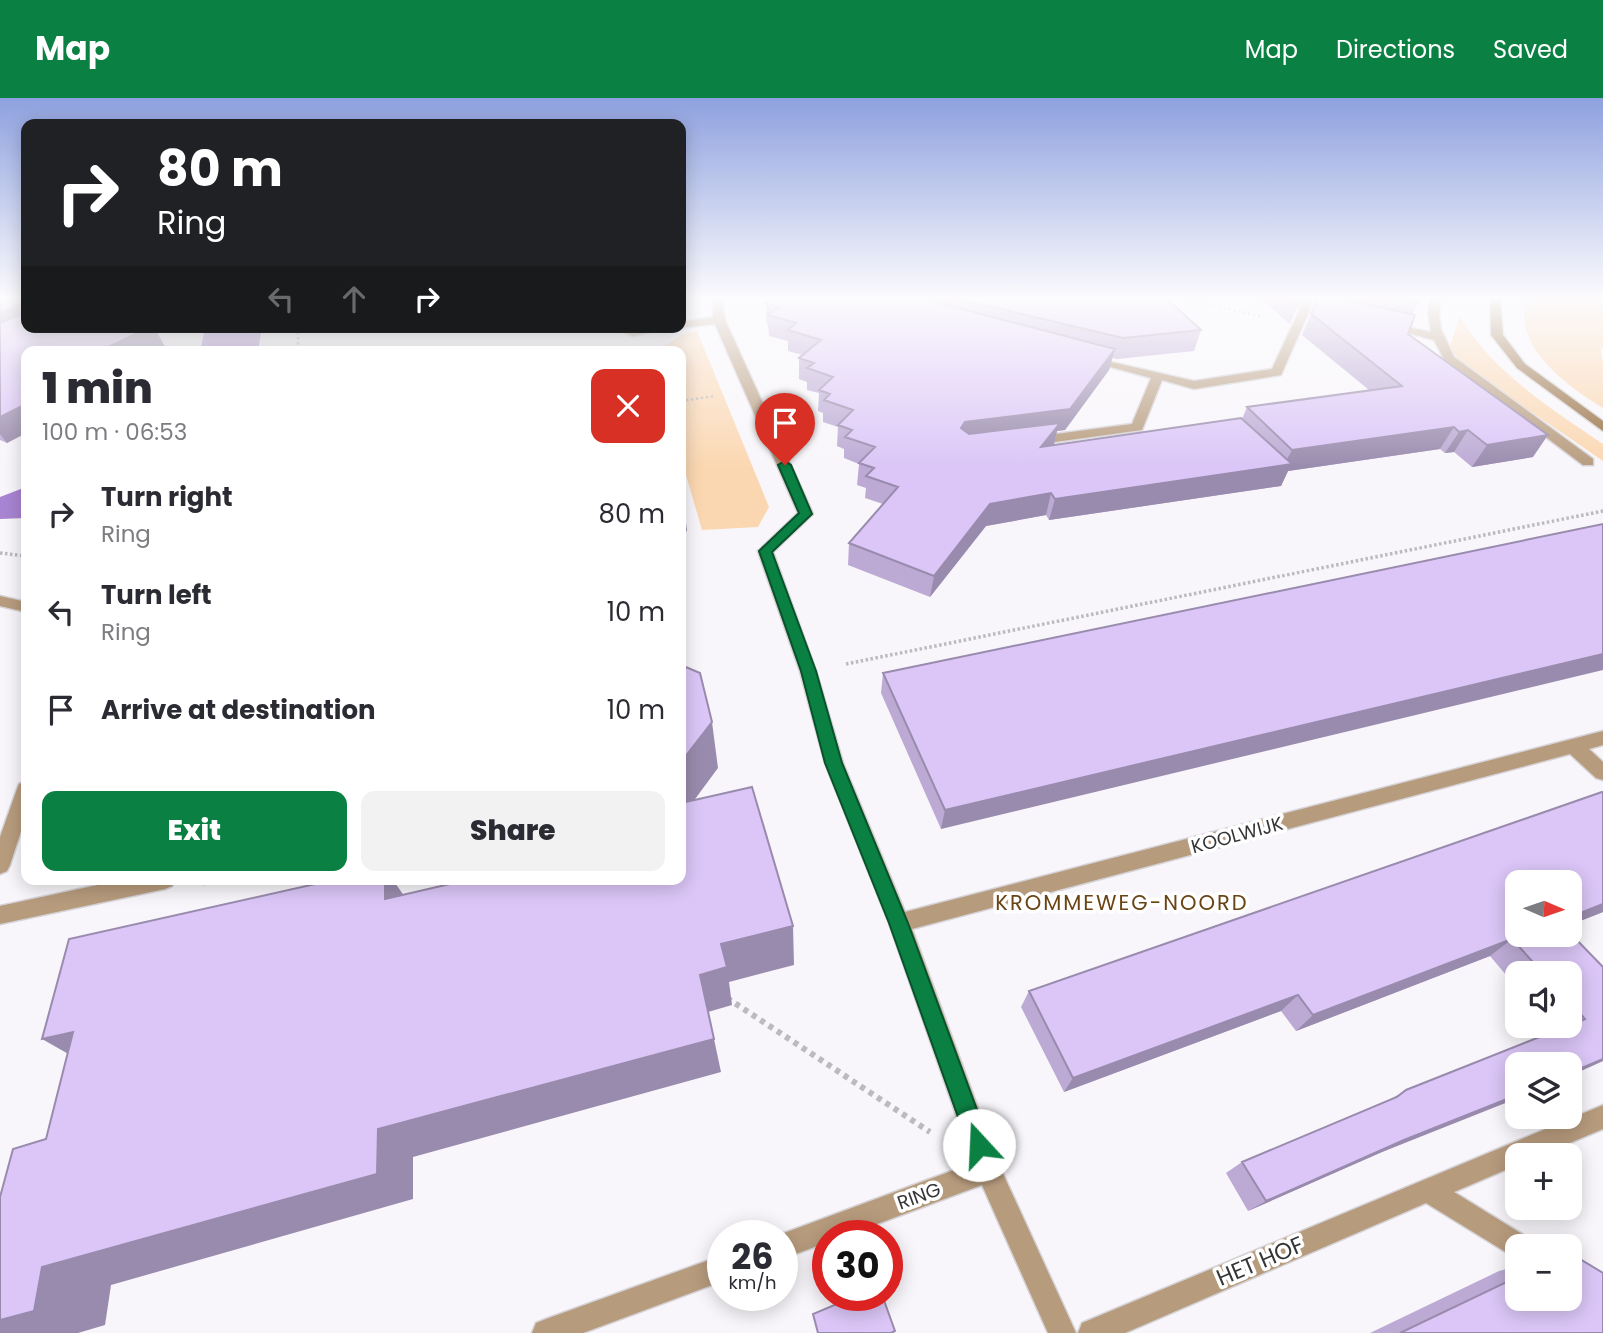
<!DOCTYPE html>
<meta charset="utf-8">
<style>
:root{--surface:#fff;--page:#f2f2f3;--text:#2b2b33;--muted:#7c7c81;--accent:#0b8043}
body{margin:0;font-family:Poppins,sans-serif;background:var(--page);color:var(--text);height:100vh;display:flex;flex-direction:column;font-size:26px;white-space:nowrap}
*{box-sizing:border-box;margin:0}
p{font-size:23px;color:var(--muted)}
.icon{flex:none;width:38px;height:38px;fill:none;stroke:currentColor;stroke-width:2;stroke-linecap:round;stroke-linejoin:round}
.map{position:relative;flex:1;overflow:hidden}
.drawer{position:absolute;left:21px;top:248px;width:665px;height:539px;display:flex;flex-direction:column;background:var(--surface);border-radius:14px;box-shadow:0 4px 18px #0003}
.drawer>*{flex:none}
.banner{position:absolute;left:21px;top:21px;width:665px;height:214px;border-radius:14px;box-shadow:0 4px 18px #0003;background:#202124;color:#fff;overflow:hidden}
.needle{width:46px;rotate:92deg}
.controls{position:absolute;left:1505px;top:772px;display:grid;gap:14px}
.controls a{display:grid;place-items:center;width:77px;height:77px;border-radius:14px;background:var(--surface);box-shadow:0 4px 18px #0003;font-size:35px}
.speed{position:absolute;left:707px;top:1122px;display:flex;gap:14px;font-size:35px;font-weight:700;text-align:center}
.speed>*{display:grid;place-content:center;width:91px;height:91px;border-radius:50%;background:var(--surface);box-shadow:0 4px 18px #0003;line-height:1}
.speed small{font-size:18px;font-weight:400}
.speed .limit{border:10px solid #d22;background:#fff;color:#111}
.pin{position:absolute;display:grid;place-items:center;width:60px;height:60px;color:#fff;margin:-72px -30px;border-radius:50% 50% 50% 0;rotate:-45deg;box-shadow:0 0 7px #0007}
.pin .icon{rotate:45deg}
.me{position:absolute;width:77px;margin:-38px;rotate:340deg;stroke-linejoin:round;filter:drop-shadow(0 0 5px #0008)}
.turn{display:flex;align-items:center;gap:24px;height:147px;padding:0 21px;font-size:32px}
.turn .icon{width:91px;height:91px;stroke-width:2.5}
.turn b{display:block;font-size:49px;line-height:60px}
.lanes{display:flex;align-items:center;height:66px;padding:0 21px;background:#0003;justify-content:center;gap:35px;direction:ltr}
.lanes .off{opacity:.35}
.round{display:grid;place-items:center;flex:none;width:74px;height:74px;border-radius:14px;background:var(--page)}
.summary{display:flex;align-items:center;justify-content:space-between;height:119px;padding:0 21px}
h1{font-size:42px;font-weight:800;line-height:52px}
.action{display:flex;gap:14px;margin-top:auto;padding:14px 21px}
.action a{flex:1;height:80px;border-radius:14px;background:var(--accent);color:#fff;font-size:28px;font-weight:800;line-height:80px;text-align:center}
.action a+a{background:var(--page);color:var(--text)}
ul{padding:0;list-style:none}
li{display:flex;align-items:center;gap:21px;height:98px;padding:0 21px}
li div{flex:1}
li b{display:block;font-size:26px}
li em{font-style:normal}
header{display:flex;align-items:center;gap:42px;box-sizing:border-box;height:98px;padding:0 35px;background:var(--accent);color:#fff}
header strong{font-size:33px}
nav{display:flex;gap:38px;margin-inline-start:auto;font-size:24px}
.map>svg:first-child{display:block}
.green{fill:#fbd7b1}
.water{fill:#a884d2}
.lines{fill:none;stroke-linecap:round;stroke-linejoin:round}
.service-casing{stroke:#d5d3d7;stroke-width:3}
.minor-casing{stroke:#d5d3d7;stroke-width:3}
.secondary-casing{stroke:#d5d3d7;stroke-width:3}
.path-far3{stroke:#bcbabd;stroke-width:2.5;stroke-dasharray:2.5 2.5;stroke-linecap:butt}
.path-far2{stroke:#bcbabd;stroke-width:3.5;stroke-dasharray:2.5 2.5;stroke-linecap:butt}
.path-far1{stroke:#bcbabd;stroke-width:5;stroke-dasharray:3.5 3.5;stroke-linecap:butt}
.path{stroke:#bcbabd;stroke-width:6;stroke-dasharray:5 5;stroke-linecap:butt}
.service{fill:#b79b7d;fill-rule:evenodd}
.minor{fill:#b79b7d;fill-rule:evenodd}
.secondary{fill:#976f41;fill-rule:evenodd}
.wall{fill:#bcaad4}
.shaded-wall{fill:#998bad}
.building{fill:#dbc6f7;stroke:#998bad;stroke-width:2}
.route{fill:#0b8043;stroke:#07532c;stroke-width:2}
.labels{text-anchor:middle;dominant-baseline:central;stroke-width:7;stroke-linejoin:round;paint-order:stroke}
.street-label{font-size:19px;fill:#353536;stroke:#fff}
.neighbourhood-label{font-size:21px;letter-spacing:2px;fill:#694414;stroke:#fff}
.near-street-label{font-size:23px;fill:#353536;stroke:#fff}
</style>
<header>
<strong>Map</strong>
<nav><a>Map</a><a>Directions</a><a>Saved</a></nav>
</header>
<div class="map">
<svg width="1603" height="1235" viewBox="0 0 1603 1235">
<rect width="100%" height="100%" fill="#f8f6fa"/>
<path class="green" d="M1527,198h76v53l-3,-3 3,17v45c-37,-23 -93,-63 -76,-112z
M1460,219c35,57 89,90 143,127v17l-156,-107z
M697,233l72,176 -11,20 -56,3 -21,-72v-106h-26l27,-17z"/>
<path class="water" d="M205,229h57l-4,25h-65l8,-4z
M26,389v31l-26,1v-22z"/>
<g class="lines">
<g class="service-casing">
<path id="service" d="M121,782h54l-3,6 -7,3 -165,35v-18z"/>
</g>
<g class="minor-casing">
<path id="minor" d="M719,198h12l-8,6 2,18 88,194 -40,38 43,119 27,92 62,149 698,-181v14l-14,4 14,13v18l-7,-2 -26,-24 -658,175 87,236 77,168h-28l-66,-148 -137,51h-17v6l-46,17v-23h-6l197,-73 -84,-240 -64,-160 -25,-92 -42,-120 40,-38 -83,-189 -34,4 -4,-1h4v-5l32,-5v-16z
M1301,198h10v11l-30,68 -87,14 -32,-9 -20,50 -109,15 -7,-4 7,-4 99,-13 19,-46 -66,-18v-4l109,25 78,-12 29,-62z
M1431,198h10l-2,17 2,16 13,28 139,102v6h-10l-138,-104 -11,-21 -52,-14 6,-3 43,9 -3,-19z
M611,229l23,2 40,-2 -41,9z
M0,498l26,6v10l-26,-6z
M26,683v35l-16,49 -3,6 -7,3v-37l17,-48 2,-5z
M1603,1007v24l-62,26h-24v10l-63,27 73,45 4,9h-14v13l-91,-56 -301,130h-47l4,-10z
M723,1157v26l-140,52h-51l4,-10 10,-4z"/>
</g>
<g class="secondary-casing">
<path id="secondary" d="M1490,198h10l3,39 22,29 78,57v10l-86,-63 -26,-33z"/>
</g>
<path class="path-far3" d="M1175,198l88,21
M298,229v25
M681,303l34,-5"/>
<path class="path-far2" d="M0,455l26,3
M846,566l757,-153"/>
<path class="path-far1" d="M203,785l16,-3"/>
<path class="path" d="M727,900l203,134"/>
<use href="#service" class="service"/>
<use href="#minor" class="minor"/>
<use href="#secondary" class="secondary"/>
</g>
<path class="wall" d="M0,198h26v31h128l11,20 -10,5h-129v81l-19,10 -7,-3z
M776,198h388l37,34 -7,21 -77,8 -5,-1 -3,12 -44,60 -8,1 -3,14 188,-26 5,-12 122,-17 -67,-55 14,-32h-2l-1,-7h108l-8,18 -5,20 125,123 -61,10 -18,-15 -9,1 -5,-4 -152,22 -7,15 -232,34 -3,-5 -60,11 -56,71 -82,-32 1,-22 34,-39 -18,-6 1,-10 -9,-3 2,-21 -15,-6v-9l-7,-3 1,-19 -15,-5v-9l-5,-2 1,-18 -12,-3v-8l-8,-3v-21l4,-3 -15,-4v-10l-19,-5 -1,-12 -2,-1v-20z
M1257,198h45l-12,28z
M1603,426l-662,305 -60,-136 2,-20z
M1603,695v119l-33,13v-43h-53l53,52 33,127 -221,91 -134,59 -22,-38 16,-11 147,-62 17,-10 150,-59 -5,-5h19v-53h-53v15l-27,-32 -194,75 -15,-20 -217,81 -43,-85 8,-16z
M1517,1168v32l86,35h-233l129,-62z"/>
<path class="shaded-wall" d="M19,206l7,10 -26,26v-27z
M150,229h4l11,20 -10,5h-57z
M1115,251l-6,21 -44,60 -8,1 -3,13 -18,25 -74,-26 -1,-15 4,-6z
M26,306v29l-19,10 -7,-9v-17z
M1454,329l-14,22 -152,22 -7,15 -232,34 6,-21 229,-34 8,-15z
M1468,332l-14,22 -9,1 14,-21z
M1548,337l-15,22 -61,10 15,-22z
M681,385l6,48 -6,1z
M1051,395l-5,22 -60,11 -56,71 4,-21 56,-72z
M1603,556v16l-662,159 4,-19z
M712,624l6,46 -37,50v-56z
M385,782h8l21,30 -29,-11z
M1603,806v8l-33,13v-8z
M793,828l1,39 -65,17 3,23 -24,7 -8,-37 21,-31z
M1512,841l-22,17 -194,75 17,-16z
M1298,897l-17,16 -217,81 9,-14z
M73,934l29,41 -60,-34z
M714,941l7,33 -308,85v42l-302,86 -6,40 -27,8h-78v-13l42,-53 336,-138z
M1603,961v2l-33,15v-3z
M1517,997v3l-9,4 -126,50 -134,59 18,-10 138,-61z"/>
<path class="building" d="M0,198h26v8h-7l-19,9z
M776,198h135l204,53 -45,60 -105,13 -4,6 8,6 91,-11 -19,24 200,-29 51,46 -237,35 -4,-6 -61,11 -56,72 -85,-33 49,-56 -32,-11 8,-8 -15,-5 16,-16 -30,-10 7,-7 -14,-5 15,-15 -29,-10 6,-6 -11,-4 14,-13 -26,-9 7,-5 -15,-5 22,-18 -33,-10 8,-7 -28,-8 11,-8 -13,-4z
M946,198h218l37,34 -78,8z
M1289,198h13l-3,8z
M1320,198h9l86,19 -7,19 140,101 -61,10 -19,-15 -9,2 -5,-5 -162,23 -45,-43 155,-21 -91,-72z
M1382,198h39l-2,7z
M26,214v15h124l-52,25h-72v52l-26,13v-94z
M1603,426v130l-658,156 -62,-137z
M681,567l19,8 12,49 -31,40z
M752,689l41,139 -72,18 6,23 -27,8 14,64 -336,90 -1,45 -335,93 -8,44 -34,9v-123l13,-48 33,-10 27,-107 -31,7 27,-100 264,-59h52v19l82,-19h214v-77z
M1602,694l1,1v111l-33,13v-35h-53v52h53v-1l33,34v92l-33,14v-9h-53v31l-113,45 -138,61 -24,-39 155,-65 9,-7 179,-71 -15,-17v-29h-27l-31,-34 -199,76 -15,-20 -225,83 -44,-87z
M1570,1155l33,20v60h-203l117,-56v21h53z
M858,1197h24l13,36 -4,2h-73l-5,-19z"/>
<linearGradient id="sky" x2="0" y2="1"><stop stop-color="#8ea1df"/><stop offset="0.54" stop-color="#fcfbfd"/><stop offset="1" stop-color="#fcfbfd" stop-opacity="0"/></linearGradient>
<rect width="1603" height="370" fill="url(#sky)"/>
<path class="route" d="M785,363l6,4 21,49 -40,38 44,119 26,92 66,160 82,222 -3,8 -8,4 -8,-4 -3,-8 -79,-222 -64,-160 -24,-92 -42,-120 40,-38 -21,-48z"/>
<g class="labels">
<g class="street-label">
<text transform="translate(1237 737) rotate(-15)">KOOLWIJK</text>
<text transform="translate(919 1098) rotate(-20)">RING</text>
</g>
<g class="neighbourhood-label">
<text x="1122" y="804">KROMMEWEG-NOORD</text>
</g>
<g class="near-street-label">
<text transform="translate(1260 1163) rotate(-23)">HET HOF</text>
</g>
</g>
</svg>
<div class="controls">
<a><svg class="needle" viewBox="-14 -14 28 28"><path d="M0-13l5 13h-10z" fill="#e53935"/><path d="M0 13l5-13h-10z" fill="#7c7c81"/></svg></a>
<a><svg class="icon" aria-label="sound" viewBox="0 0 24 24"><path d="M4 9h4l5-4v14l-5-4H4zM17 9q2 3 0 6"/></svg></a>
<a><svg class="icon" aria-label="layers" viewBox="0 0 24 24"><path d="M12 4l9 5-9 5-9-5zM3 14l9 5 9-5"/></svg></a>
<a>+</a>
<a>−</a>
</div>
<div class="speed"><div>26<small>km/h</small></div><div class="limit">30</div></div>
<div class="pin" style="left:785px;top:367px;background:#d93025"><svg class="icon" aria-label="arrive" viewBox="0 0 24 24"><path d="M6 21V4h12l-3 4 3 4H6"/></svg></div>
<svg class="me" style="left:979px;top:1047px" viewBox="-20 -20 40 40"><circle r="19" fill="#fff"/><path d="M0-13L10 11 0 6-10 11z" fill="#0b8043"/></svg>
<div class="banner">
<div class="turn"><svg class="icon" aria-label="right" viewBox="0 0 24 24"><path d="M7 20v-9h11M14 6l5 5-5 5"/></svg><div><b>80 m</b>Ring</div></div>
<div class="lanes"><svg class="icon off" aria-label="left" viewBox="0 0 24 24"><path d="M17 20v-9H6M10 6l-5 5 5 5"/></svg><svg class="icon off" aria-label="ahead" viewBox="0 0 24 24"><path d="M12 20V5M6 11l6-6 6 6"/></svg><svg class="icon" aria-label="right" viewBox="0 0 24 24"><path d="M7 20v-9h11M14 6l5 5-5 5"/></svg></div>
</div>
<section class="drawer">
<div class="summary"><div><h1>1 min</h1><p>100 m · 06:53</p></div><a class="round" style="background:#d93025;color:#fff"><svg class="icon" aria-label="close" viewBox="0 0 24 24"><path d="M6 6l12 12M18 6L6 18"/></svg></a></div>
<ul>
<li><svg class="icon" aria-label="right" viewBox="0 0 24 24"><path d="M7 20v-9h11M14 6l5 5-5 5"/></svg><div><b>Turn right</b><p>Ring</p></div><em>80 m</em></li>
<li><svg class="icon" aria-label="left" viewBox="0 0 24 24"><path d="M17 20v-9H6M10 6l-5 5 5 5"/></svg><div><b>Turn left</b><p>Ring</p></div><em>10 m</em></li>
<li><svg class="icon" aria-label="arrive" viewBox="0 0 24 24"><path d="M6 21V4h12l-3 4 3 4H6"/></svg><div><b>Arrive at destination</b></div><em>10 m</em></li>
</ul>
<div class="action"><a>Exit</a><a>Share</a></div>
</section>
</div>
